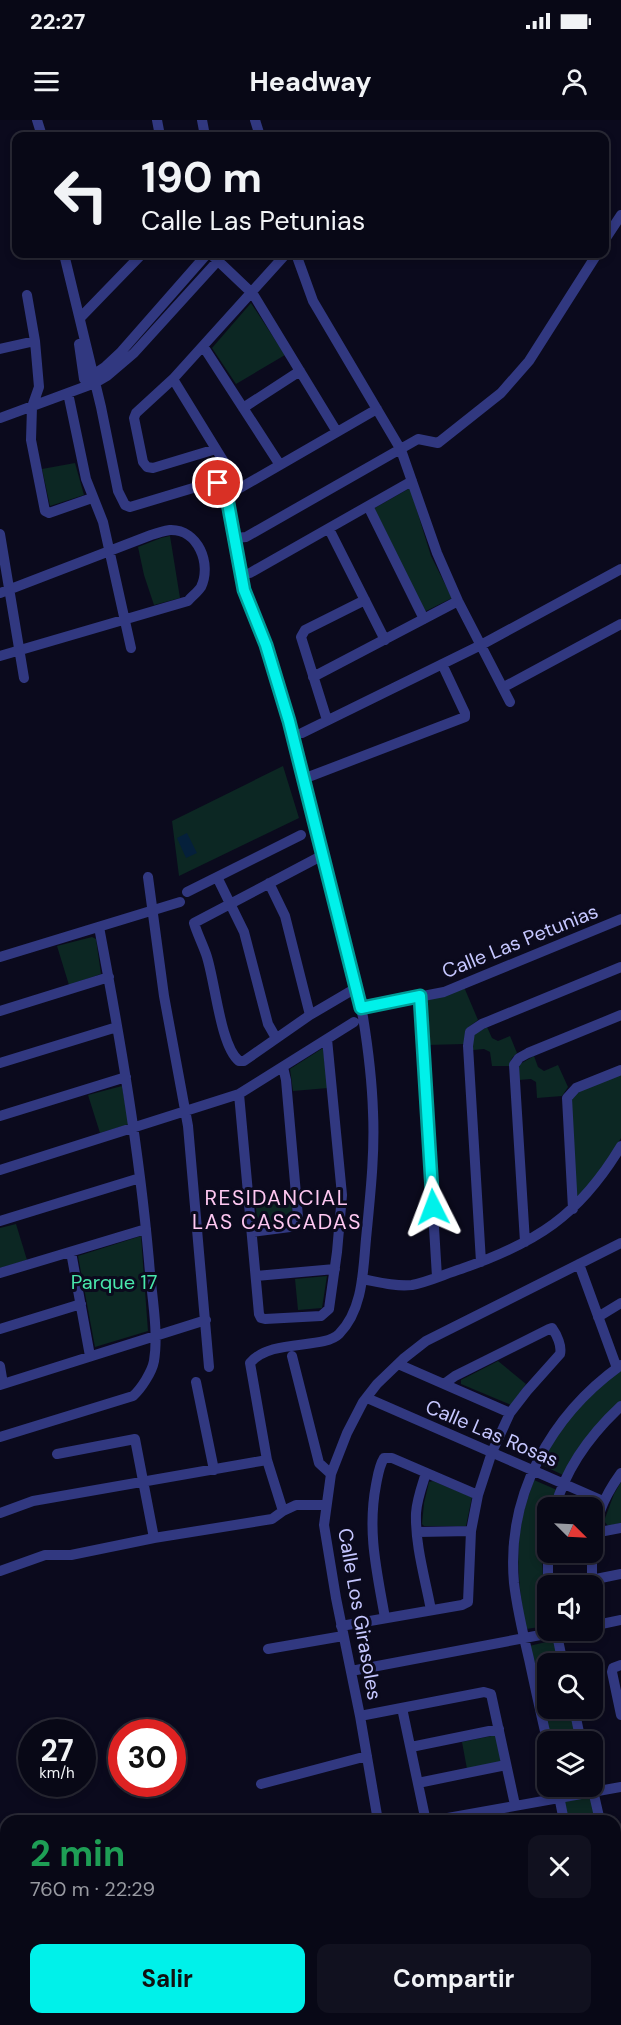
<!DOCTYPE html>
<html lang="es">
<meta charset="utf-8">
<style>
:root{--surface:#080816;--page:#11111f;--text:#f1f3f6;--muted:#989aa1;--line:#292935;--accent:#00f1ea}
body{margin:0;font-family:"DM Sans",sans-serif;background:var(--page);color:var(--text);height:100vh;display:flex;flex-direction:column;font-size:22px;white-space:nowrap}
*{box-sizing:border-box;margin:0}
p{font-size:20px;color:var(--muted)}
.icon{flex:none;width:33px;height:33px;fill:none;stroke:currentColor;stroke-width:2;stroke-linecap:round;stroke-linejoin:round}
.map{position:relative;flex:1;overflow:hidden}
.details{position:absolute;left:0px;top:1695px;width:621px;height:210px;display:flex;flex-direction:column;background:var(--surface);border-radius:18px 18px 0 0;box-shadow:0 3px 9px #0003,0 0 0 2px var(--line)}
.details>*{flex:none}
.guide{position:absolute;left:12px;top:12px;width:597px;height:126px;border-radius:12px;box-shadow:0 3px 9px #0003,0 0 0 2px var(--line);background:#080816;color:var(--text);overflow:hidden}
.needle{width:39px;rotate:114deg}
.tools{position:absolute;left:537px;top:1377px;display:grid;gap:12px}
.tools a{display:grid;place-items:center;width:66px;height:66px;border-radius:12px;background:var(--surface);box-shadow:0 3px 9px #0003,0 0 0 2px var(--line);font-size:30px}
.speed{position:absolute;left:18px;top:1599px;display:flex;gap:12px;font-size:30px;font-weight:700;text-align:center}
.speed>*{display:grid;place-content:center;width:78px;height:78px;border-radius:50%;background:var(--surface);box-shadow:0 3px 9px #0003,0 0 0 2px var(--line);line-height:1}
.speed small{font-size:15px;font-weight:400}
.speed .limit{border:9px solid #d22;background:#fff;color:#111}
.pin{position:absolute;display:grid;place-items:center;width:51px;height:51px;color:#fff;margin:-26px;border:3px solid #fff;border-radius:50%;box-shadow:0 2px 6px #0007}
.me{position:absolute;width:66px;margin:-33px;rotate:357deg;stroke-linejoin:round;filter:drop-shadow(0 0 4px #0008)}
.turn{display:flex;align-items:center;gap:21px;height:126px;padding:0 30px;font-size:27px}
.turn .icon{width:78px;height:78px;stroke-width:2.5}
.turn b{display:block;font-size:42px;line-height:51px}
.round{display:grid;place-items:center;flex:none;width:63px;height:63px;border-radius:12px;background:var(--page)}
.headline{display:flex;align-items:center;justify-content:space-between;height:102px;padding:0 30px}
h1{font-size:36px;font-weight:700;line-height:45px;color:#1e9e55}
.primary-button{display:flex;gap:12px;margin-top:auto;padding:12px 30px}
.primary-button a{flex:1;height:69px;border-radius:12px;background:var(--accent);color:#111;font-size:24px;font-weight:700;line-height:69px;text-align:center}
.primary-button a+a{background:var(--page);color:var(--text)}
.status{display:flex;justify-content:space-between;align-items:center;height:42px;padding:0 30px;background:var(--surface);direction:ltr}
.status svg{height:16px;fill:currentColor}
header{display:flex;justify-content:space-between;align-items:center;height:78px;padding:0 30px;background:var(--surface);font-size:27px;font-weight:700}
.map>svg:first-child{display:block}
.green{fill:#0c2723}
.water{fill:#05203b}
.lines{fill:none;stroke-linecap:round;stroke-linejoin:round}
.minor{stroke:#313880;stroke-width:10}
.major{stroke:#a54dff;stroke-width:12}
.route-casing{stroke:#009d98;stroke-width:15}
.route{stroke:#00f1ea;stroke-width:10}
.labels{text-anchor:middle;dominant-baseline:central;stroke-width:6;stroke-linejoin:round;paint-order:stroke}
.street-label{font-size:20px;fill:#c6c7ff;stroke:#0b0a1d}
.park-label{font-size:20px;fill:#49e8ac;stroke:#0b0a1d}
.neighbourhood-label{font-size:21px;letter-spacing:1.5px;fill:#ffc8f2;stroke:#0b0a1d}
</style>
<div class="status"><b>22:27</b><svg viewBox="0 0 49 12"><path d="M0 12V9h3v3zM5 12V6h3v6zM10 12V3h3v9zM15 12V0h3v12zM26 1h20v11H26zM47 4h2v5h-2z"/></svg></div>
<header><svg class="icon" aria-label="menu" viewBox="0 0 24 24"><path d="M4 6h16M4 12h16M4 18h16"/></svg>Headway<svg class="icon" aria-label="person" viewBox="0 0 24 24"><circle cx="12" cy="8" r="4"/><path d="M4 21q1-7 8-7t8 7"/></svg></header>
<div class="map">
<svg width="621" height="1905" viewBox="0 0 621 1905">
<rect width="100%" height="100%" fill="#0b0a1d"/>
<path class="green" d="M251,183l34,52 -49,29 -24,-36z
M75,343l9,32 -34,11 -8,-37z
M410,368l21,68 21,42 -28,14 -51,-103z
M170,416l10,62 -26,7 -10,-30 -6,-28 23,-9z
M283,646l16,52 -120,58 -7,-55z
M92,817l4,2 5,35 -32,11 -12,-39z
M464,867l14,33 -12,9 -2,15 -37,1 -2,-45z
M487,907l5,11 6,3 12,-5 7,17 -5,5 -3,8h-17l-2,-14 -6,-3 -11,1 -1,-10 2,-6z
M323,928l5,40 -35,3 -3,-22z
M534,936l4,11 6,4 14,-6 10,22 -6,9 -25,2 -1,-16 -5,-3 -12,1 -1,-10 2,-6z
M621,954v64l-16,27 -28,35 -8,-94 6,-14z
M122,966l7,38 -29,9 -12,-38z
M291,1076l2,23 -2,4 -33,4 -3,-28z
M16,1104l11,36 -27,8v-40z
M141,1116l7,95 -53,16 -17,-91z
M327,1156l-5,32 -24,2 -3,-31z
M498,1241l28,23 -15,21 -50,-21v-4z
M621,1249v32l-58,74 -23,-11 7,-17 36,-47z
M534,1360l23,10 -5,17 -4,1c-1,16 -5,31 -6,47 0,24 5,47 5,71l-21,3c-6,-35 -11,-68 -5,-104 2,-15 8,-30 13,-45z
M433,1361l39,16 -6,29h-42l-2,-2 2,-21 5,-21z
M621,1362v41l-13,3 -4,-5 10,-27z
M555,1520l6,23 -13,1v44l23,1 7,32h-28l-21,-95z
M496,1615l5,27 -34,7 -5,-27z
M591,1675l5,26h-28l-4,-20z"/>
<path class="water" d="M187,713l10,20 -11,5 -9,-20z"/>
<g class="lines">
<path class="minor" d="M37,0l5,16
M157,0l3,16
M202,0l3,16
M255,0l5,16
M604,121l17,-26
M64,134l37,153 17,84 7,14 5,2 83,-25 12,5 19,102 22,56 23,76 74,296c5,31 9,63 10,95 2,43 -3,85 -7,127 -3,32 -3,71 -27,95 -16,16 -68,4 -89,29l17,97 16,51
M296,134l17,47 88,149 36,103 21,48 52,101
M213,136l40,38 84,138
M27,175l8,46 4,46 -7,20 -1,33 14,71 4,2 43,-15
M80,198l62,-64
M79,224l5,35
M203,226l77,119
M0,229l35,-8
M90,257l15,-10 15,-14 87,-99
M173,259l67,109 137,-79
M68,273l18,86 17,43 28,126
M243,288l57,-37
M0,298l95,-35 12,-7 27,-23 90,-99
M216,329l-63,19 -6,-1 -4,-5 -9,-44 2,-5 37,-34 113,-125
M368,386l56,113
M329,409l56,111
M0,414l24,144
M235,418l11,-1 172,-98 20,4 63,-50 28,-32 68,-107
M250,453l162,-92
M0,473l151,-58c6,-2 13,-4 19,-5 28,-1 42,34 31,57 -3,5 -9,9 -13,14l-188,55
M313,557l145,-76
M504,567l117,-63
M327,600l-26,-83 4,-7 60,-30
M302,613l179,-88 140,-76
M311,656l154,-59v-4l-23,-49
M323,735l-129,68c3,10 8,20 12,31 9,25 14,92 33,107h5l66,-46 46,-27
M148,757l16,119 24,130 21,241
M217,757l27,55 24,92 8,14
M269,763l16,33 25,99
M187,772l114,-57
M0,837l180,-55
M420,876l17,281
M361,888l83,-16 177,-73
M0,891l109,-34
M0,943l117,-36
M239,974l20,220 2,4 4,1 56,-3 8,-7 8,-57 5,-57 -15,-156
M0,996l126,-39
M0,1050l239,-76 115,-72
M573,1089l-6,-111 9,-10 45,-18
M0,1101l140,-43
M252,1112l38,-5 8,-10 -12,-137 -3,-13
M525,1122l-11,-177 5,-7 9,-5 93,-38
M71,1132l19,104
M481,1142l-13,-216 2,-14 12,-8 139,-57
M579,1144l38,104
M0,1153l146,-44
M256,1156l79,-7
M362,1159c16,3 34,8 50,6 16,-3 33,-11 49,-16 75,-26 118,-53 160,-123
M598,1197l23,-14
M0,1209l81,-25
M292,1236l27,107 12,11
M398,1244l112,49
M0,1246l3,18
M196,1262l18,88
M0,1265l206,-65
M367,1278l236,103
M0,1317l133,-41c8,-7 19,-24 21,-35 5,-30 -3,-69 -5,-100 -10,-113 -29,-223 -50,-334
M57,1334l78,-15 19,99
M426,1353c-4,13 -9,26 -10,40 -1,32 9,65 15,97
M555,1388c11,-41 36,-74 66,-102
M0,1393l33,-12 234,-41
M418,1412l53,-1
M594,1413l27,-5
M548,1425v43
M592,1429c4,-31 10,-50 29,-76
M592,1432v25l4,2 25,-5
M0,1451l45,-16h26l83,-17 118,-19 11,-8 13,-6h30
M385,1498c-8,-46 -18,-86 -9,-133 2,-10 3,-19 8,-27h8l86,37
M341,1506l121,-21 6,-3 3,-71 7,-36 14,-43 18,-39 17,-22 33,-37c2,-8 -3,-19 -8,-26l-3,1 -94,47 -11,8
M592,1506l29,-6
M556,1510l7,34
M268,1529l75,-13
M621,1545l-8,3 -1,4 9,43
M351,1551l216,-41
M402,1588l23,109 5,4
M574,1588l7,34
M360,1596l124,-24 7,2 24,111
M548,1624c-7,-29 -13,-57 -19,-85 -6,-25 -12,-50 -15,-76 -8,-88 37,-168 107,-218
M411,1627l88,-18
M418,1663l88,-18
M261,1664l106,-28
M557,1666l7,35
M592,1666l8,35
M378,1701l-18,-105 -24,-118 -12,-73 7,-51 16,-41 16,-31 14,-18 26,-25 23,-18 195,-98
M431,1701l190,-34
M615,1793l6,35
M591,1899l1,6"/>
<path class="major" d="M615,1720l6,-1
M615,1736h6
M73,1905l11,-6"/>
</g>
<g class="lines">
<g class="route-casing">
<path id="route" d="M218,363l7,4 19,103 22,55 23,76 72,287 59,-12 13,211"/>
</g>
<use href="#route" class="route"/>
</g>
<g class="labels">
<g class="street-label">
<text transform="translate(520 821) rotate(-22)">Calle Las Petunias</text>
<text transform="translate(492 1313) rotate(23)">Calle Las Rosas</text>
<text transform="translate(360 1494) rotate(80)">Calle Los Girasoles</text>
</g>
<g class="park-label">
<text x="114" y="1162">Parque 17</text>
</g>
<g class="neighbourhood-label">
<text x="277" y="1078">RESIDANCIAL<tspan x="277" dy="24">LAS CASCADAS</tspan></text>
</g>
</g>
</svg>
<div class="tools">
<a><svg class="needle" viewBox="-14 -14 28 28"><path d="M0-13l5 13h-10z" fill="#e53935"/><path d="M0 13l5-13h-10z" fill="#989aa1"/></svg></a>
<a><svg class="icon" aria-label="sound" viewBox="0 0 24 24"><path d="M4 9h4l5-4v14l-5-4H4zM17 9q2 3 0 6"/></svg></a>
<a><svg class="icon" aria-label="search" viewBox="0 0 24 24"><circle cx="10" cy="10" r="6"/><path d="M15 15l6 6"/></svg></a>
<a><svg class="icon" aria-label="layers" viewBox="0 0 24 24"><path d="M12 4l9 5-9 5-9-5zM3 14l9 5 9-5"/></svg></a>
</div>
<div class="speed"><div>27<small>km/h</small></div><div class="limit">30</div></div>
<div class="pin" style="left:218px;top:363px;background:#d93025"><svg class="icon" aria-label="arrive" viewBox="0 0 24 24"><path d="M6 21V4h12l-3 4 3 4H6"/></svg></div>
<svg class="me" style="left:433px;top:1087px" viewBox="-20 -20 40 40"><path d="M0-17L14 15 0 8-14 15z" fill="#00f1ea" stroke="#fff" stroke-width="4"/></svg>
<div class="guide">
<div class="turn"><svg class="icon" aria-label="left" viewBox="0 0 24 24"><path d="M17 20v-9H6M10 6l-5 5 5 5"/></svg><div><b>190 m</b>Calle Las Petunias</div></div>
</div>
<section class="details">
<div class="headline"><div><h1>2 min</h1><p>760 m · 22:29</p></div><a class="round"><svg class="icon" aria-label="close" viewBox="0 0 24 24"><path d="M6 6l12 12M18 6L6 18"/></svg></a></div>
<div class="primary-button"><a>Salir</a><a>Compartir</a></div>
</section>
</div>
